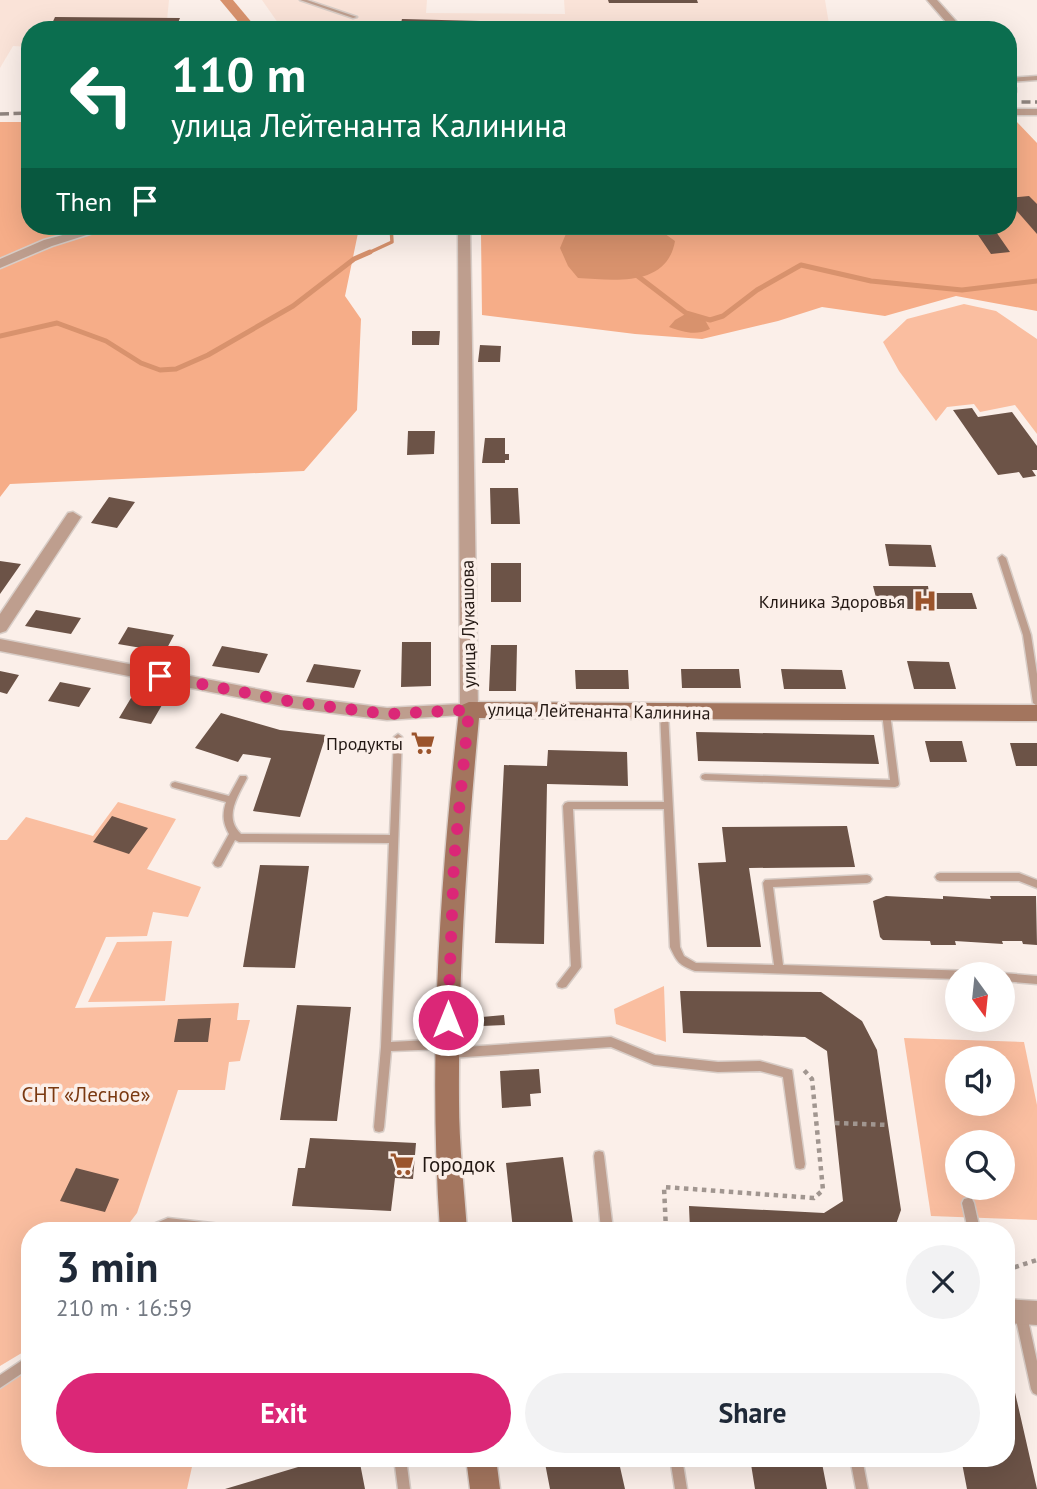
<!DOCTYPE html>
<meta charset="utf-8">
<style>
:root{--surface:#fff;--page:#f2f2f3;--text:#1f2937;--muted:#747a83;--accent:#db2777}
body{margin:0;font-family:"PT Sans",sans-serif;background:var(--page);color:var(--text);height:100vh;display:flex;flex-direction:column;font-size:26px;white-space:nowrap}
*{box-sizing:border-box;margin:0}
p{font-size:23px;color:var(--muted)}
.icon{flex:none;width:38px;height:38px;fill:none;stroke:currentColor;stroke-width:2;stroke-linecap:round;stroke-linejoin:round}
.map{position:relative;flex:1;overflow:hidden}
.details{position:absolute;left:21px;top:1222px;width:994px;height:245px;display:flex;flex-direction:column;background:var(--surface);border-radius:28px;box-shadow:0 7px 28px #0002}
.details>*{flex:none}
.top-card{position:absolute;left:21px;top:21px;width:996px;height:214px;border-radius:28px;box-shadow:0 7px 28px #0002;background:#0b6e4f;color:#fff;overflow:hidden}
.needle{width:46px;rotate:165deg}
.tools{position:absolute;left:945px;top:962px;display:grid;gap:14px}
.tools a{display:grid;place-items:center;width:70px;height:70px;border-radius:50%;background:var(--surface);box-shadow:0 7px 28px #0002;font-size:35px}
.pin{position:absolute;display:grid;place-items:center;width:60px;height:60px;color:#fff;margin:-30px;border-radius:14px;box-shadow:0 4px 10px #0006}
.me{position:absolute;width:77px;margin:-38px;rotate:0deg;stroke-linejoin:round;filter:drop-shadow(0 0 5px #0008)}
.turn{display:flex;align-items:center;gap:24px;height:147px;padding:0 35px;font-size:32px}
.turn .icon{width:91px;height:91px;stroke-width:2.5}
.turn b{display:block;font-size:49px;line-height:60px}
.then{display:flex;align-items:center;height:66px;padding:0 35px;background:#0003;gap:14px;font-size:26px}
.round{display:grid;place-items:center;flex:none;width:74px;height:74px;border-radius:37px;background:var(--page)}
.head{display:flex;align-items:center;justify-content:space-between;height:119px;padding:0 35px}
h1{font-size:42px;font-weight:700;line-height:52px}
.primary-button{display:flex;gap:14px;margin-top:auto;padding:14px 35px}
.primary-button a{flex:1;height:80px;border-radius:42px;background:var(--accent);color:#fff;font-size:28px;font-weight:700;line-height:80px;text-align:center}
.primary-button a+a{background:var(--page);color:var(--text)}
.map>svg:first-child{display:block}
.built{fill:#fae3d8}
.green{fill:#fabea0;fill-rule:evenodd}
.forest{fill:#f6ad88}
.water{fill:#d8926d}
.lines{fill:none;stroke-linecap:round;stroke-linejoin:round}
.stream-far1{stroke:#d8926d;stroke-width:3.5}
.stream{stroke:#d8926d;stroke-width:5}
.canal{fill:#d8926d;fill-rule:evenodd}
.building{fill:#6c5347}
.lane-casing{stroke:#d8cdc7;stroke-width:3}
.street-casing{stroke:#d8cdc7;stroke-width:3}
.secondary-casing{stroke:#d8cdc7;stroke-width:3}
.path{stroke:#a19690;stroke-width:4.5;stroke-dasharray:4.5 4.5;stroke-linecap:butt}
.lane{fill:#be9e8e;fill-rule:evenodd}
.street{fill:#be9e8e;fill-rule:evenodd}
.secondary{fill:#a3755e;fill-rule:evenodd}
.rail{stroke:#90857f;stroke-width:3.5;stroke-dasharray:9 4.5;stroke-linecap:butt}
.route{stroke:#db2777;stroke-width:12;stroke-dasharray:0 21.6}
.labels{text-anchor:middle;dominant-baseline:central;stroke-width:7;stroke-linejoin:round;paint-order:stroke}
.poi-label{font-size:18px;fill:#231813;stroke:#fbefe9;text-anchor:end}
.street-label{font-size:18px;fill:#231813;stroke:#fbefe9}
.near-park-label{font-size:21px;fill:#7a3911;stroke:#fbefe9}
.near-poi-label{font-size:21px;fill:#231813;stroke:#fbefe9;text-anchor:start}
</style>
<div class="map">
<svg width="1037" height="1489" viewBox="0 0 1037 1489">
<rect width="100%" height="100%" fill="#fbefe9"/>
<path class="built" d="M0,0h169l-3,30h-136v17l-17,-1 -13,22z
M262,0h165l-1,13 139,1 -1,-14h261l5,30h-547z"/>
<path class="green" d="M964,304l32,7 41,28v95l-22,-29 -35,7 -6,-8 -27,3 -11,14 -37,-50 -16,-29 24,-23z
M118,802l58,17 -29,50 54,18 -13,30 -35,-5 -6,24 -41,1 -31,71 164,-5 -2,17h13l-10,41 -11,1 -4,28h-47l-41,123 -13,17h-94v118l-30,18v-526h7l19,-23 67,19z
M172,941l-7,60 -77,1 29,-60z
M664,986l2,56 -50,-18 -2,-15z
M904,1038l120,4 13,63v115l-106,-4zM957,1059h46v45h-46zM957,1143h46v45h-46z
M30,1363v95h164l-7,31h-187v-108z"/>
<path class="forest" d="M1008,119l8,2 21,22v168l-81,-15 -71,20 -63,-9 -44,14 -76,18 -67,-5 -153,-19 -1,-82h-123l-13,63 16,23 -4,91 -53,61 -294,13 -10,13v-375h30v104h978z"/>
<path class="water" d="M574,226h80l21,15c-8,47 -62,39 -97,37l-10,-12 -8,-18 8,-19z
M689,312l16,8 5,9c-15,7 -26,3 -41,-2l6,-7z"/>
<g class="lines">
<path class="stream-far1" d="M366,254l26,-12 -1,-16"/>
<path class="stream" d="M635,274l51,39 24,7 13,-4 34,-26 44,-25 70,16 91,9 75,-9
M0,336l57,-13 49,18 35,22 19,7 16,-1 32,-14 85,-49 61,-47 16,-7"/>
<path class="canal" d="M220,0h13l25,30h-13z"/>
</g>
<path class="building" d="M608,0h89l1,3h-89z
M55,17l125,1 -5,12h-126z
M402,19l154,4v7h-157z
M777,23l2,7h-64l-1,-5z
M834,24l2,6h-52l-2,-5z
M1029,196l8,8v30l-29,-33v-3z
M972,226h20l18,26 -19,2z
M412,331h28l-1,14h-27z
M480,345l21,1 -1,16h-22z
M972,408l6,9 34,-5 25,34v24h-5l4,6 -13,2 -4,-6 -21,3 -45,-65z
M408,431h27l-1,23 -27,1z
M485,438h20v16h4v6h-4v3h-23z
M490,488h28l2,36h-29z
M109,497l26,5 -18,26 -26,-5z
M885,544l46,1 5,22 -47,-1z
M0,561l21,3 -21,30z
M491,563h30v39h-30z
M873,586h55l1,7h43l5,16h-98z
M36,610l45,8 -10,16 -46,-8z
M128,627l46,8 -9,17 -47,-8z
M402,642h29v44l-30,1z
M491,645h26l-1,46h-27z
M222,646l46,8 -9,19 -47,-7z
M907,661l42,1 7,27h-42z
M314,664l47,6 -7,18 -48,-6z
M681,669h58l2,19h-59z
M781,669l61,1 4,19h-62z
M575,670h53l1,19h-53z
M0,671l19,4 -12,19 -7,-2z
M60,682l31,6 -12,19 -31,-6z
M131,698l31,7 -11,19 -32,-6z
M221,713l59,17 46,5 -26,82 -47,-6 18,-53 -28,-4 -5,8 -43,-14z
M696,732l178,3 5,29 -181,-3z
M417,735h13v16l-13,1z
M925,741h37l5,21h-37z
M1010,743h27v23h-21z
M548,750l79,2 1,34 -81,-2 -3,160 -49,-1 9,-178 43,1z
M112,816l36,12 -19,26 -36,-12z
M847,826l8,41 -106,1 12,79h-54l-9,-84 28,-1 -4,-35z
M260,865l49,1 -14,102 -52,-1z
M886,896l57,3v-3l48,3 -1,-3h46l1,49 -14,-1 -1,-3h-20l1,3 -48,-3 1,4h-25l-1,-4 -47,-1 -3,-3 -7,-36z
M680,991l141,1 41,29 15,29 11,75 13,85 -7,20h-204l-1,-24 135,7 19,-12 -16,-150 -22,-14 -122,-4z
M297,1005l54,2 -14,114 -57,-1z
M504,1015l1,10 -23,1v-9z
M211,1018l-3,24h-34l4,-23z
M539,1069l2,24 -11,1 1,12 -29,2 -2,-37z
M310,1138l106,5 -3,36 -18,-1 -4,33 -99,-5 6,-38h7z
M563,1157l11,73h-61l-7,-67z
M76,1168l43,11 -14,33 -45,-11z
M1006,1353l31,136h-70l-6,-31h45z
M328,1458h31l6,31h-140z
M544,1458h74l7,31h-75z
M750,1458h71l6,31h-72z"/>
<g class="lines">
<g class="lane-casing">
<path id="lane" d="M300,0h7l50,17 -4,1z
M1037,76v4l-29,2v-4z
M1002,555l4,3 25,77 6,39v32l-4,-3 -10,-68 -25,-77z
M664,709l4,3 12,235 4,9 12,7 78,2 -11,-82 2,-3 102,-5 3,1 2,3 -2,3 -3,1 -94,4 10,78 190,6 4,1 1,3h-21v4l-262,-8c-16,-6 -18,-9 -25,-24l-6,-138h-91l8,158 -15,20 -4,1 -4,-1 -1,-3 14,-18 -8,-160 2,-3 3,-1h96l-4,-90z
M886,710l4,3 9,71 -1,2 -3,1 -190,-7 -3,-1 -1,-2 1,-2 3,-1 185,6 -8,-67z
M398,734l4,3 -11,305 55,-3 4,2 1,3 -1,3 -4,2 -55,2 -7,76 -1,4 -4,1 -4,-1 -1,-4 7,-80 8,-204 -150,-1 -4,-2 -14,26 -3,1 -3,-1 -2,-3 16,-29c-6,-11 -7,-19 -3,-32l-51,-14 -3,-1 -1,-2 1,-2 3,-1 54,14 11,-20h6l1,2c-9,18 -24,39 -6,56l149,1 4,-98z
M940,873h79l18,7v8l-18,-7h-79l-3,-1 -2,-3 2,-3z
M1003,973l34,3v8l-34,-3v-6h-4z
M611,1037l44,18 63,7 42,-1 32,9 13,94 -1,4 -4,1 -4,-1 -1,-4 -12,-87 -23,-6 -42,1 -64,-7 -43,-18 -161,11 -4,-2 -1,-3 1,-3 4,-2z
M599,1151l4,1 1,4 9,74h-12l-7,-74 1,-4z
M968,1198l4,1 2,4 6,27h-12l-6,-27 2,-4z
M168,1218l61,7 4,1 2,4h-51l-16,-2 -3,2h-18l2,-4z
M1021,1309l4,2 2,4 10,46v34l-4,-2 -2,-4 -16,-74 2,-4z
M30,1355v13l-30,20v-13z
M394,1458h12l4,31h-12z
M670,1458h12l5,31h-12z
M850,1458h12l6,31h-12z"/>
</g>
<g class="street-casing">
<path id="street" d="M927,0h10l27,30h-11z
M1008,82l8,6v4h-8z
M1008,109h29v6h-29z
M96,226h19l-63,20 -52,22v-9l44,-19z
M458,226h12l8,484 -3,4 -88,6 -94,-12 -293,-57v-12l293,57 94,12 73,-4z
M73,512l8,5 -75,114 -6,2v-19l68,-101z
M1006,1299l31,2v24l-31,-2z"/>
</g>
<g class="secondary-casing">
<path id="secondary" d="M469,702l568,3v16l-558,-3c-12,128 -21,255 -20,384 0,42 5,85 8,128h-27c-12,-174 0,-346 19,-520l3,-5z
M466,1458h30l4,31h-30z"/>
</g>
<path class="path" d="M835,1123l53,2
M666,1230l-2,-43 150,11 9,-8 -11,-111 -10,-11
M1006,1270l31,-10"/>
<use href="#lane" class="lane"/>
<use href="#street" class="street"/>
<use href="#secondary" class="secondary"/>
<path class="rail" d="M1008,102h29
M0,114l30,-1"/>
</g>
<g class="lines">
<path class="route" d="M160,676l133,26 94,12 82,-4 -15,150 -6,160"/>
</g>
<defs>
<g id="hospital-bare" transform="scale(1.89)"><path d="M-5-5h3v3.5h4V-5h3V5h-3V1.5h-4V5h-3Z" fill="#9b542c" stroke="#fbefe9" stroke-width="2.5" paint-order="stroke"/></g>
<g id="supermarket-bare" transform="scale(1.89)"><path d="M-6-5.5h2.5l.6 2H6L4.5 2H-2.5L-4.4-4H-6ZM-1.5 3.2a1.3 1.3 0 1 0 .1 0ZM3 3.2a1.3 1.3 0 1 0 .1 0Z" fill="#9b542c" stroke="#fbefe9" stroke-width="2.5" paint-order="stroke"/></g>
</defs>
<g fill-rule="evenodd">
<use href="#hospital-bare" x="925" y="601"/>
<use href="#supermarket-bare" x="423" y="743"/>
<use href="#supermarket-bare" x="402" y="1164"/>
</g>
<g class="labels">
<g class="poi-label">
<text x="905" y="601">Клиника Здоровья</text>
<text x="403" y="743">Продукты</text>
</g>
<g class="street-label">
<text transform="translate(468 624) rotate(-91)">улица Лукашова</text>
<text transform="translate(599 711) rotate(1)">улица Лейтенанта Калинина</text>
</g>
<g class="near-park-label">
<text x="86" y="1094">СНТ «Лесное»</text>
</g>
<g class="near-poi-label">
<text x="422" y="1164">Городок</text>
</g>
</g>
</svg>
<div class="tools">
<a><svg class="needle" viewBox="-14 -14 28 28"><path d="M0-13l5 13h-10z" fill="#e53935"/><path d="M0 13l5-13h-10z" fill="#747a83"/></svg></a>
<a><svg class="icon" aria-label="sound" viewBox="0 0 24 24"><path d="M4 9h4l5-4v14l-5-4H4zM17 9q2 3 0 6"/></svg></a>
<a><svg class="icon" aria-label="search" viewBox="0 0 24 24"><circle cx="10" cy="10" r="6"/><path d="M15 15l6 6"/></svg></a>
</div>
<div class="pin" style="left:160px;top:676px;background:#d93025"><svg class="icon" aria-label="arrive" viewBox="0 0 24 24"><path d="M6 21V4h12l-3 4 3 4H6"/></svg></div>
<svg class="me" style="left:448px;top:1020px" viewBox="-20 -20 40 40"><circle r="17" fill="#db2777" stroke="#fff" stroke-width="3"/><path d="M0-11L8 9 0 5-8 9z" fill="#fff"/></svg>
<div class="top-card">
<div class="turn"><svg class="icon" aria-label="left" viewBox="0 0 24 24"><path d="M17 20v-9H6M10 6l-5 5 5 5"/></svg><div><b>110 m</b>улица Лейтенанта Калинина</div></div>
<div class="then">Then<svg class="icon" aria-label="arrive" viewBox="0 0 24 24"><path d="M6 21V4h12l-3 4 3 4H6"/></svg></div>
</div>
<section class="details">
<div class="head"><div><h1>3 min</h1><p>210 m · 16:59</p></div><a class="round"><svg class="icon" aria-label="close" viewBox="0 0 24 24"><path d="M6 6l12 12M18 6L6 18"/></svg></a></div>
<div class="primary-button"><a>Exit</a><a>Share</a></div>
</section>
</div>
